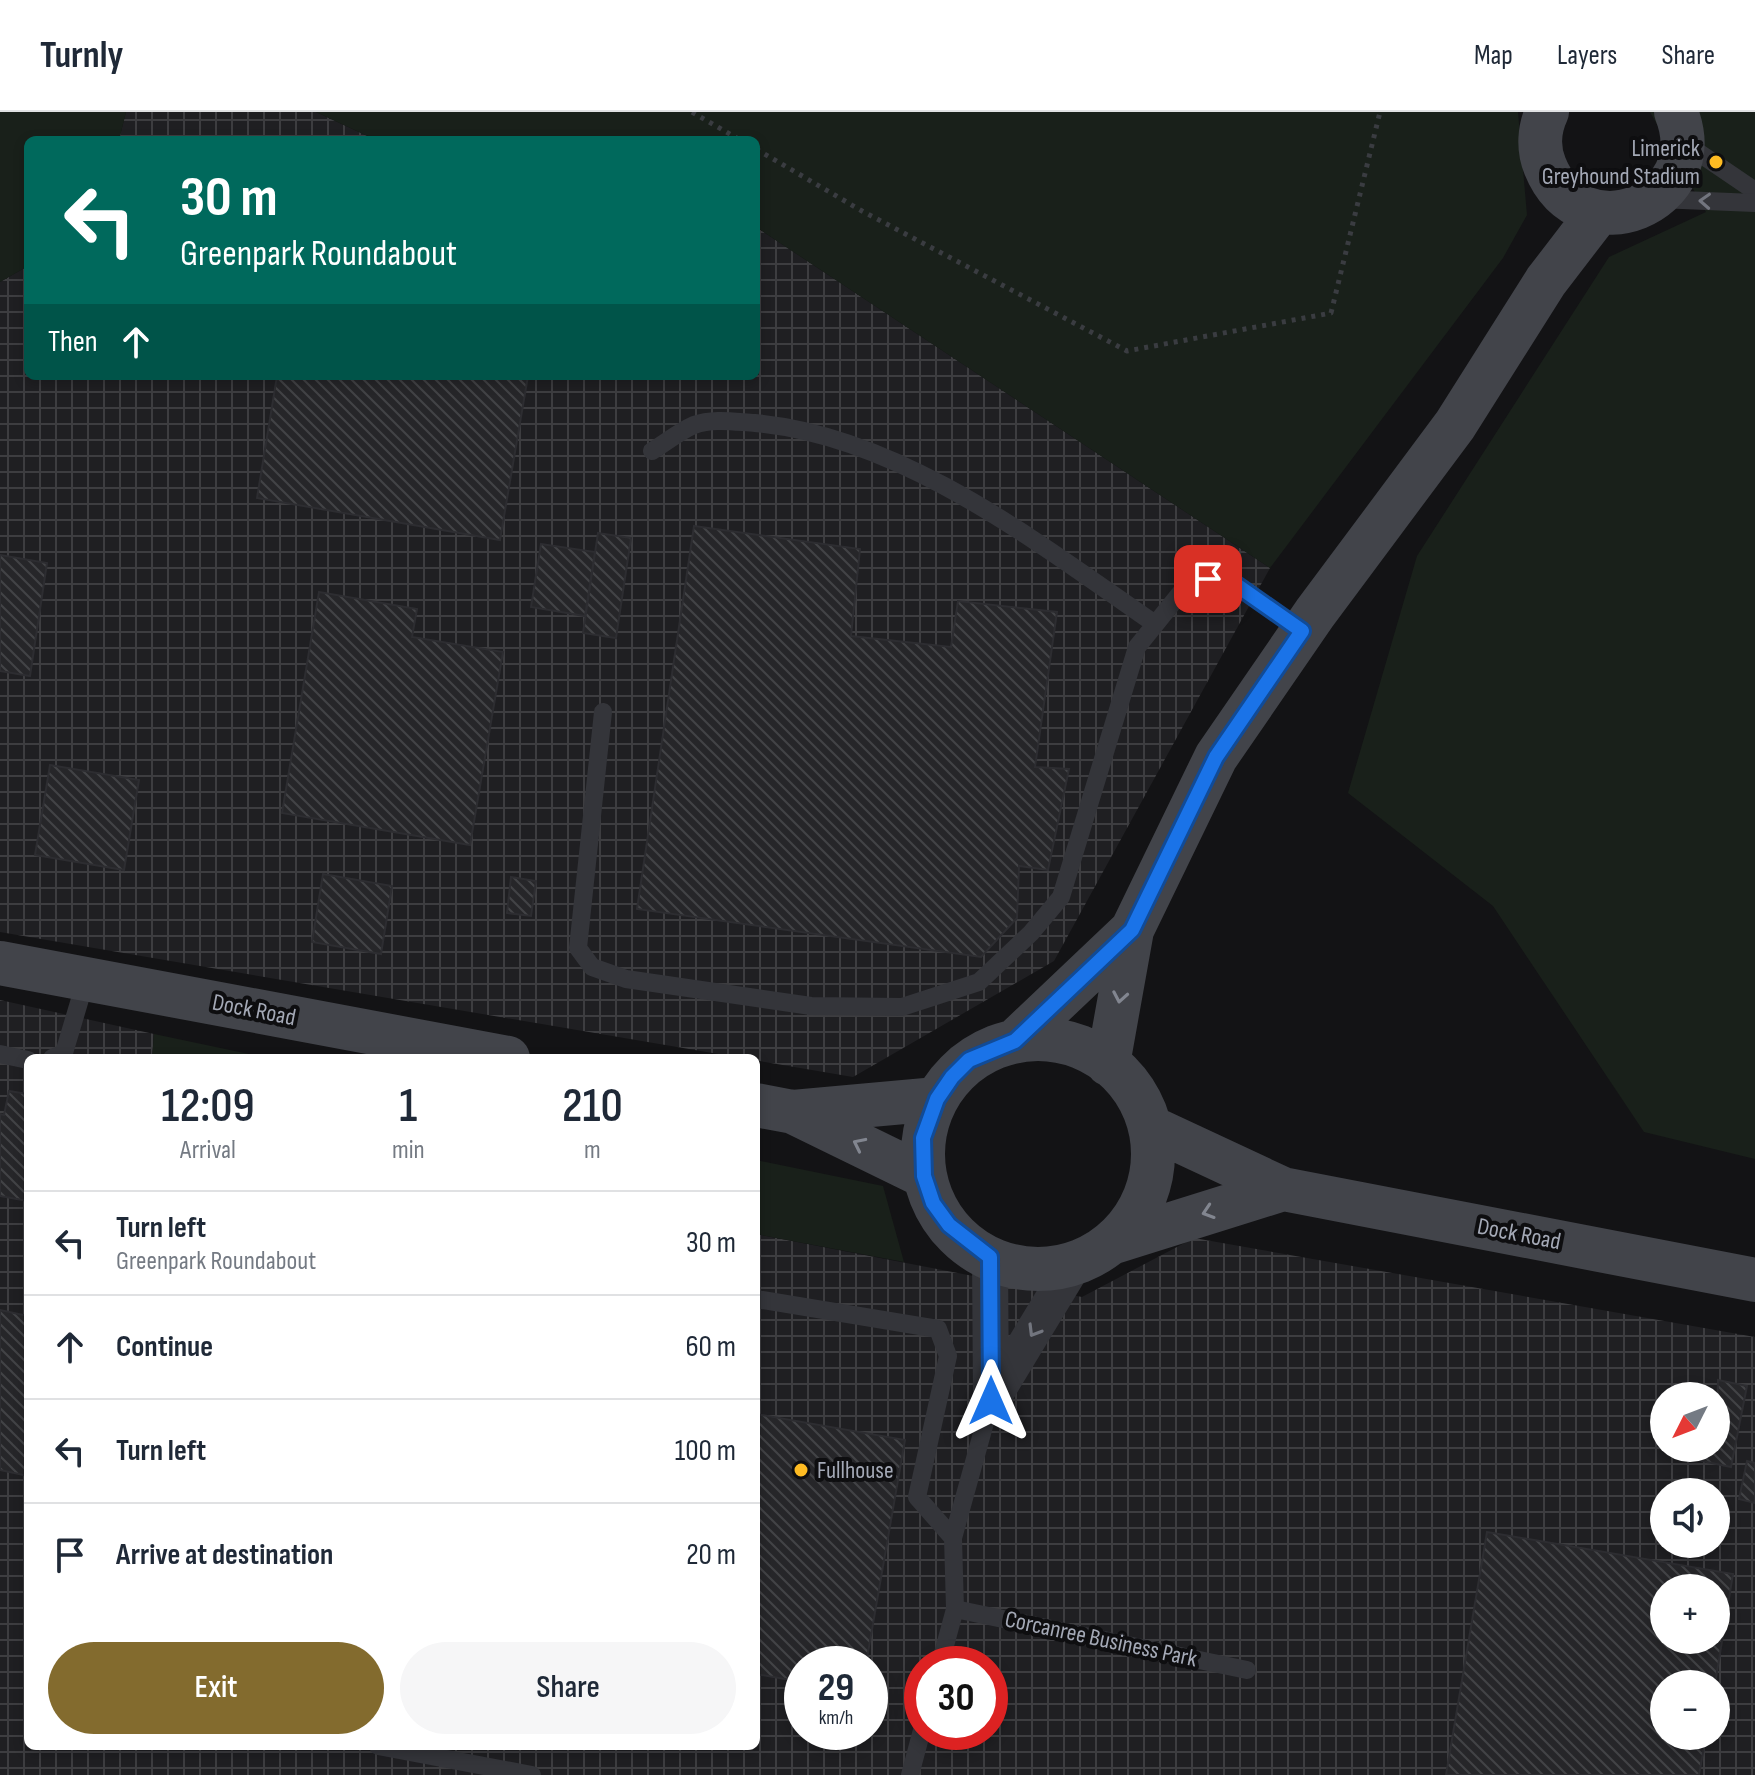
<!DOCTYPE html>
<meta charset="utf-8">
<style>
:root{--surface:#fff;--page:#f6f6f7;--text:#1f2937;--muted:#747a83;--line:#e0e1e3;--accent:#836b2e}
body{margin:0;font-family:"Sofia Sans Condensed",sans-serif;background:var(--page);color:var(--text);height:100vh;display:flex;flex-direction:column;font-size:30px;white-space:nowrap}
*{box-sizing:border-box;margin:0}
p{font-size:26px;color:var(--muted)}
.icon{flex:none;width:44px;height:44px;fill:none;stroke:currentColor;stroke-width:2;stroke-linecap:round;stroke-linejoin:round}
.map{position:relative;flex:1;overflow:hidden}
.drawer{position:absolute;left:24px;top:942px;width:736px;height:696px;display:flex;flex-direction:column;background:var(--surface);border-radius:12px;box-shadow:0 4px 12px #0003}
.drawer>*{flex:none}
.top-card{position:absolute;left:24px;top:24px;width:736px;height:244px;border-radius:12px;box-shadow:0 4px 12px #0003;background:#00695c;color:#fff;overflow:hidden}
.needle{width:52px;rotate:228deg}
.tools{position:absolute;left:1650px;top:1270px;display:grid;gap:16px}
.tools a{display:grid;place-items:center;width:80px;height:80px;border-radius:50%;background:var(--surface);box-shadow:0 4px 12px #0003;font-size:40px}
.speed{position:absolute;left:784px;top:1534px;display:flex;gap:16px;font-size:40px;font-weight:700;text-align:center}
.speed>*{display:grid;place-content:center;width:104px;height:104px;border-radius:50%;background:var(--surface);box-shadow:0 4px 12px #0003;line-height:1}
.speed small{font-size:20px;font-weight:400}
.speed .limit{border:12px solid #d22;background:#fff;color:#111}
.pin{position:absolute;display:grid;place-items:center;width:68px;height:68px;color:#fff;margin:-34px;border-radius:16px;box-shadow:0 4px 12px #0006}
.me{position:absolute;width:88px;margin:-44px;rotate:0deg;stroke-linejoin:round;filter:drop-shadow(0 0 6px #0008)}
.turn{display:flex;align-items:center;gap:28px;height:168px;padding:0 24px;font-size:36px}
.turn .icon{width:104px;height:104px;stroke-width:2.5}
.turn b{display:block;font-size:56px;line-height:68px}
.then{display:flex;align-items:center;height:76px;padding:0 24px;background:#0003;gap:16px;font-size:30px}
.eta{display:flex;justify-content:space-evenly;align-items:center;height:136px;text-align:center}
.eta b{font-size:48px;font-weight:600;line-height:56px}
.action{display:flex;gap:16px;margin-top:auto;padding:16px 24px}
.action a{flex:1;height:92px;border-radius:48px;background:var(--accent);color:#fff;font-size:32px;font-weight:600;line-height:92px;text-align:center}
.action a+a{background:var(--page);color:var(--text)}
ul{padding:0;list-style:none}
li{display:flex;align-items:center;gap:24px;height:104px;padding:0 24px;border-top:2px solid var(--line)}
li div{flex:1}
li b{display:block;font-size:30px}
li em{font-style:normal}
header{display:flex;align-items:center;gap:48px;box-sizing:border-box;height:112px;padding:0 40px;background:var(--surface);border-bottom:2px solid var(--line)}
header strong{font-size:38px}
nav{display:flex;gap:44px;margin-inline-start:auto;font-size:28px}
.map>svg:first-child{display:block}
.industrial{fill:url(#industrial-grid);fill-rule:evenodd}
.green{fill:#19201a}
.building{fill:url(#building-back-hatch);stroke:#2d2d31;stroke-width:2;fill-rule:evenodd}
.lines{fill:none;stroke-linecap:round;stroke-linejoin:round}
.path{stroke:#3a3c41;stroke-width:5;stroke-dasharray:4 6;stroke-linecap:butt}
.lane{stroke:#34353a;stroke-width:18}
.street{stroke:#34353a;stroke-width:36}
.secondary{stroke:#42444a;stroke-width:44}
.oneway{stroke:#72757e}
.oneway2{stroke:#828690}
.route-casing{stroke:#114b97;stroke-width:20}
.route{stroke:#1a73e8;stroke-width:14}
.poi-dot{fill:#febb22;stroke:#0e0e10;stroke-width:3}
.labels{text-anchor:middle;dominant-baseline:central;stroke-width:8;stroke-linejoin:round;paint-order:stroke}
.poi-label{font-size:24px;fill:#a4a9b6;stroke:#0e0e10;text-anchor:end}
.street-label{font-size:24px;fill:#a4a9b6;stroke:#0e0e10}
</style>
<header>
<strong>Turnly</strong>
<nav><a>Map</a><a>Layers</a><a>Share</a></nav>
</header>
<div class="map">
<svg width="1755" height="1663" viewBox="0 0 1755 1663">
<defs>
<pattern id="industrial-grid" width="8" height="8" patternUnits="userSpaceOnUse" patternTransform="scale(2)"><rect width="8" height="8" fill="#1f1f22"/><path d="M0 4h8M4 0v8" fill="none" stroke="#3d3d40"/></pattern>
<pattern id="building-back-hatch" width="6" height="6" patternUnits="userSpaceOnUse" patternTransform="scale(2)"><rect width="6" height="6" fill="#262629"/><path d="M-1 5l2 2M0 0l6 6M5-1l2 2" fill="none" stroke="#424346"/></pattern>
</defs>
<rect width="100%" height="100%" fill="#131315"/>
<path class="industrial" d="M126,0h190l60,28h-257z
M756,115l514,341 -216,393 -201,116 -853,-145v-650l28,-16v110h728z
M0,888l154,34 -2,24h-124v688h728v-512l326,63 112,-59 561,99v438h-1755zM1664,1284h52v52h-52zM1664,1380h52v52h-52zM1664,1476h52v52h-52zM802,1552h68v68h-68zM922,1552h68v68h-68zM1664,1572h52v52h-52z"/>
<path class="green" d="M0,0h126l-7,28h-91v126l-28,16z
M316,0h1202l9,103 -24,43 -233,310 -514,-341v-87h-380z
M1650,0h105v1047l-111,-27 -151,-226 -145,-113 69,-237 192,-299 97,-45z
M154,922l114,24h-116z
M756,1048l127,26 21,76 -148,-28z"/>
<path class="building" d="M277,264h251l-28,164 -243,-42z
M694,414l166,23 -9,87 100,11 7,-46 99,11 -22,155 34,2 -21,101 -29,-4 -2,52 -36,39 -344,-48z
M598,421l33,5 -15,100 -33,-5z
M541,432l54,8 -10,64 -54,-9z
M0,443l47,8 -17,113 -30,-5z
M319,480l98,17 -5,28 91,15 -33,193 -188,-32z
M50,653l89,15 -15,90 -89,-15z
M323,762l69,12 -11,68 -69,-12z
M511,765l25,4 -5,35 -24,-3z
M9,979l19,3v107l-28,-5v-82l4,1z
M0,1198l28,6v160l-28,-6z
M1718,1268l29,6 -16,81 -29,-6 3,-13h11z
M756,1302l149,26 -39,224h-64v18l-46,-8z
M1747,1349l8,2v40l-16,-4z
M1487,1420l246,42 -18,110h-51v52h42l-7,39h-253zM1664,1476h52v52h-52z"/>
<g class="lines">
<path class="path" d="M692,0l48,28
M756,37l106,62 265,140 204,-38 49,-201"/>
<path class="lane" d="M1683,30l72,49
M1658,87l97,4
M652,339c13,-8 28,-20 42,-26 19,-7 42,-3 61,-2 146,13 283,120 400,201
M603,600l-25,236 14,19 34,12 185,27 91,1 77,-25 52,-49 30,-36 76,-250 54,-67 34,-3 77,54
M0,942l28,6
M52,946l12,-5 22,-74
M756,1187l182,30 10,27 -31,141 36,41
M955,1497l292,61
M940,1552l15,-55 -2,-71 38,-137
M378,1634l154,29
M910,1663l12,-45"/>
<path class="street" d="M990,1145l1,142
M991,1289l83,-137"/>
<path class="secondary" d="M1547,0c-8,17 -9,37 -2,54 36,90 168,38 131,-54
M0,851l508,95
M923 1042a115 115 0 1 1 230 0a115 115 0 1 1-230 0Z
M1015,929l117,-111
M1108,952l24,-134 84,-173 99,-144 140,-188 91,-144 53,-69
M756,993l37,7 131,64
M793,1000l144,-13
M1150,1015l133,62 472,91
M1114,1130l169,-53"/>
</g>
<defs><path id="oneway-chevron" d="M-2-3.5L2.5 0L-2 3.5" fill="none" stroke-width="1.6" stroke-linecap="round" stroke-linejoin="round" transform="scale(2)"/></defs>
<g class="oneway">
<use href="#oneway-chevron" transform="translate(1705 89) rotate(-177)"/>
<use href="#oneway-chevron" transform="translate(1034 1219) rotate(121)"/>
</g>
<g class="oneway2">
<use href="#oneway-chevron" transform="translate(1120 885) rotate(100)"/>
<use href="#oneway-chevron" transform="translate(859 1032) rotate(-154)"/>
<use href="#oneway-chevron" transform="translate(1208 1100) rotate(162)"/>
</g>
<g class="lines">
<g class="route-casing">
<path id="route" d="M991,1289l-1,-144 -41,-32 -16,-22 -9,-27 -1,-38 14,-39 15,-22 17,-17 46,-19 117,-111 84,-173 86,-126 -77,-54 -17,2"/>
</g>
<use href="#route" class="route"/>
</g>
<g class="poi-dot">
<circle cx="1716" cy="50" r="8"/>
<circle cx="801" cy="1358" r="8"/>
</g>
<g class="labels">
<g class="poi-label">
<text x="1700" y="36">Limerick<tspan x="1700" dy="28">Greyhound Stadium</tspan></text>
<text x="817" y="1358" text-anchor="start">Fullhouse</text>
</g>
<g class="street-label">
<text transform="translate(254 898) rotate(11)">Dock Road</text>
<text transform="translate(1519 1122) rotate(11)">Dock Road</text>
<text transform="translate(1101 1527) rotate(12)">Corcanree Business Park</text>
</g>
</g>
</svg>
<div class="tools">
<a><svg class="needle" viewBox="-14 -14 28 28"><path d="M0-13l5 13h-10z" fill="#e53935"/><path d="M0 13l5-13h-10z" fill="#747a83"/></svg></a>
<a><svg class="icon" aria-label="sound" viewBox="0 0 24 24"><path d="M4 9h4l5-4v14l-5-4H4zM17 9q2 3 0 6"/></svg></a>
<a>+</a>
<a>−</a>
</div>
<div class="speed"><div>29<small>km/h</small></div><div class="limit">30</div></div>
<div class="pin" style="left:1208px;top:467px;background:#d93025"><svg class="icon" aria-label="arrive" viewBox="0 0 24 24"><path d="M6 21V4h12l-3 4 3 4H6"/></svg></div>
<svg class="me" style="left:991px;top:1289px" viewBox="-20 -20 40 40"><path d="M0-17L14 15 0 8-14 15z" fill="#1a73e8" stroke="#fff" stroke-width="4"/></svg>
<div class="top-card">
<div class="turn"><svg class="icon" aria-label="left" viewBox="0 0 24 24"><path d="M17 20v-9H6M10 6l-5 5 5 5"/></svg><div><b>30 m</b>Greenpark Roundabout</div></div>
<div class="then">Then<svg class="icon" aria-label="ahead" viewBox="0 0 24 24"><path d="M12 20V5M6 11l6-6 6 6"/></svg></div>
</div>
<section class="drawer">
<div class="eta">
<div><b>12:09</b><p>Arrival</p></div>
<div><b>1</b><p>min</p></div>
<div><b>210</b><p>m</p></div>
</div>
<ul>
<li><svg class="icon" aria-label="left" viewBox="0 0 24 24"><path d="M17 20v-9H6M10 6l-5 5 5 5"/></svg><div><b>Turn left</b><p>Greenpark Roundabout</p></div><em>30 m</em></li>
<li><svg class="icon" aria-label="ahead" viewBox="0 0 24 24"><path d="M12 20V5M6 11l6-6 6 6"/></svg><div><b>Continue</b></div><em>60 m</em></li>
<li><svg class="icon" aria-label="left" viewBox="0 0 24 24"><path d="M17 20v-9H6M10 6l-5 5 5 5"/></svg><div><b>Turn left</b></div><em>100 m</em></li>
<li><svg class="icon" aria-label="arrive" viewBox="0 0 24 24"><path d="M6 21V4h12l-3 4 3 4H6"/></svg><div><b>Arrive at destination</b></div><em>20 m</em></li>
</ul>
<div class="action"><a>Exit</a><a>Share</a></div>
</section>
</div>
